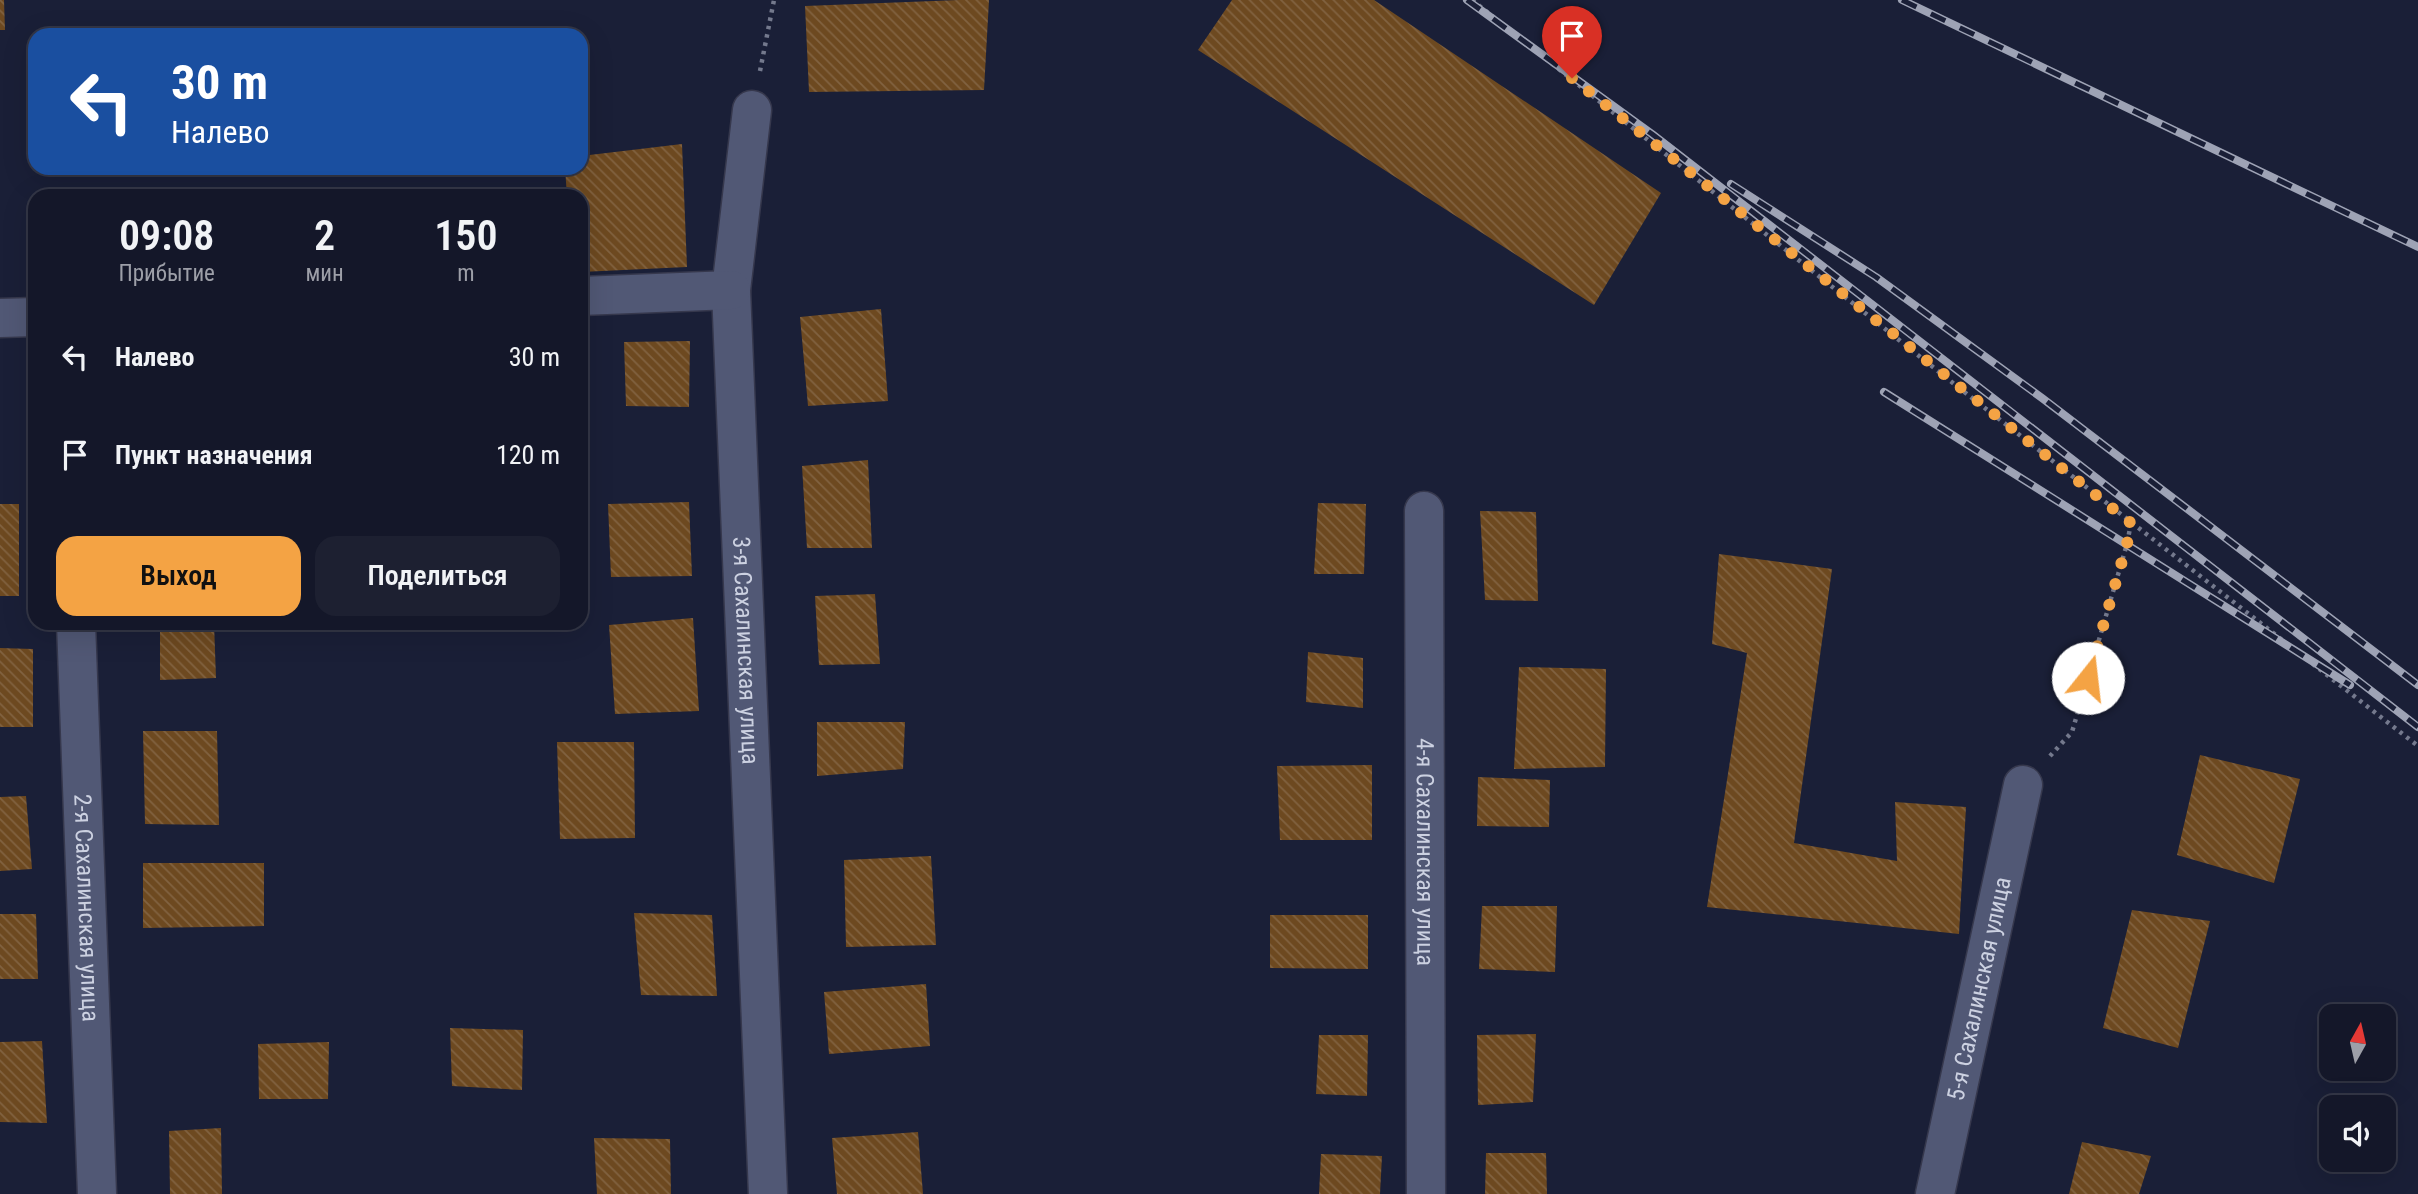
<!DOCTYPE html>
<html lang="ru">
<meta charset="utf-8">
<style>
:root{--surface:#141729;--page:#1d2031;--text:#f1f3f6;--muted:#9d9fa8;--line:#333646;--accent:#f4a344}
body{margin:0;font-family:"Roboto Condensed",sans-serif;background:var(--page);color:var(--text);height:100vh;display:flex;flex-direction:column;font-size:26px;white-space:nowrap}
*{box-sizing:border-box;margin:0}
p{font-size:23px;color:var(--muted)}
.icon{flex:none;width:38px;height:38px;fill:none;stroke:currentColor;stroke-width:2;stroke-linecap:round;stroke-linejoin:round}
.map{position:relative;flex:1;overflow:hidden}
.panel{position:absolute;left:28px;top:189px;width:560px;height:441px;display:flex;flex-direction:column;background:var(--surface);border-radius:21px;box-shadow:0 7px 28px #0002,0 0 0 2px var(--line)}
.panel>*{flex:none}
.hud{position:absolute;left:28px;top:28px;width:560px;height:147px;border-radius:21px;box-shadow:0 7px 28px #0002,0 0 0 2px var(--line);background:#1a4fa0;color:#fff;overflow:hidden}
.needle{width:46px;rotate:8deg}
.tools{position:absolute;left:2319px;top:1004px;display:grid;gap:14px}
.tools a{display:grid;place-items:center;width:77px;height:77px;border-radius:14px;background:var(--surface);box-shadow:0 7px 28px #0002,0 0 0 2px var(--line);font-size:35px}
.pin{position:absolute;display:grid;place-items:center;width:60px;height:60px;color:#fff;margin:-72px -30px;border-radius:50% 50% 50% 0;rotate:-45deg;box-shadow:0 0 7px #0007}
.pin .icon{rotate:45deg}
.me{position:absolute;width:77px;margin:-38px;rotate:16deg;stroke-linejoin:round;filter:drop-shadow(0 0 5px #0008)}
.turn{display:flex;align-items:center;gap:24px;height:147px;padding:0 28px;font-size:32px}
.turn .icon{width:91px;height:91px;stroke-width:2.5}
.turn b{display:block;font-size:49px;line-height:60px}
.eta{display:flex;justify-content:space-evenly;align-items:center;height:119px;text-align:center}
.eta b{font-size:42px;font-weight:600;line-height:49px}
.primary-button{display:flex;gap:14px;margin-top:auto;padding:14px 28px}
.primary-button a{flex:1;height:80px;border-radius:21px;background:var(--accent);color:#111;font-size:28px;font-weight:600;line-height:80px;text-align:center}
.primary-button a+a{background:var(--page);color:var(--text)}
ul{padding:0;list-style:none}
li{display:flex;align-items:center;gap:21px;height:98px;padding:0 28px}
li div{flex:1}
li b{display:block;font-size:26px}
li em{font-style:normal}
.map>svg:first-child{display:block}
.building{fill:url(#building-back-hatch)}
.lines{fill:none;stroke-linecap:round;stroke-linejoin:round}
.minor-casing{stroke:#36384d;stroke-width:41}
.path{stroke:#74798d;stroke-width:4.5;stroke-dasharray:3.5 5;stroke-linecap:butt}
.minor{stroke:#515875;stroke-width:38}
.rail-casing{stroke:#9ea3b5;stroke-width:8}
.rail{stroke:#1a1f37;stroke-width:5;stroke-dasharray:16;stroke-linecap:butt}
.route{stroke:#f4a344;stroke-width:12;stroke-dasharray:0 21.6}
.labels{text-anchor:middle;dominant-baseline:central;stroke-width:7;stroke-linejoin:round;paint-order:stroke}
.street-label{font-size:24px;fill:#ccd1e1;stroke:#1a1f37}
</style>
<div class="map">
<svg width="2418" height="1194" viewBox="0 0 2418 1194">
<defs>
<pattern id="building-back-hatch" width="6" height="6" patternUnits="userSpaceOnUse" patternTransform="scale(1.75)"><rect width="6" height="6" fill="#6d4920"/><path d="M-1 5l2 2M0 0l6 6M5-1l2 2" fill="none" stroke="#816240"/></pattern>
</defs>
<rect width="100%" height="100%" fill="#1a1f37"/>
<path class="building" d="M0,0h4l1,30h-5z
M959,0h30l-5,90 -175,2 -4,-86z
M1232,0h142l287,193 -67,112 -396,-255z
M682,144l5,123 -106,5v-76h-14l-2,-28h16v-12z
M881,309l7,92 -80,5 -8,-89z
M690,341l-1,66 -63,-1 -2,-64z
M868,460l4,88h-65l-5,-82z
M689,502l3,74 -81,1 -3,-73z
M1318,503l48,1 -2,70h-50z
M0,504h19v92h-19z
M1480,511l56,1 2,89 -53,-1z
M1719,554l113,15 -38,274 103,18 -2,-59 71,5 -7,127 -252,-27 40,-254 -35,-9z
M875,594l5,70 -61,1 -4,-69z
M693,618l6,93 -84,3 -6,-89z
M160,623h54l2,55 -56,2z
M0,648l33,1v78h-33z
M1308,652l55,6v50l-57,-6z
M1519,667l87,2 -1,98 -91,2z
M817,722h88l-2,47 -86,7z
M143,731h74l2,94 -74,-1z
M557,742h77l1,96 -75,1z
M2200,755l100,24 -26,104 -97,-28z
M1372,765v75h-92l-3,-74z
M1478,777l72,3 -1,47 -72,-1z
M26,796l6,73 -32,2v-74z
M931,856l5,89 -90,2 -2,-87z
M143,863h121v63l-121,2z
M1482,906h75l-2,66 -76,-3z
M2132,910l78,11 -32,127 -75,-20z
M634,913l78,2 5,81 -76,-1z
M0,914h36l2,65h-38z
M1270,915h98v54l-98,-1z
M926,984l4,62 -101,8 -5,-62z
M450,1028l73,2 -1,60 -70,-4z
M1536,1034l-3,68 -55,3 -1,-70z
M1319,1035h49l-1,61 -51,-2z
M42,1041l5,82 -47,-1v-80z
M329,1042l-1,57h-69l-1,-55z
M221,1128l1,66h-52l-1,-63z
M918,1132l5,62h-86l-5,-56z
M594,1138l76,1 1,55h-74z
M2082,1142l69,14 -12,38h-70z
M1486,1153h60l1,41h-62z
M1321,1154l61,2 -2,38h-61z"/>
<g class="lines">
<g class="minor-casing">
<g id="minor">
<path id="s1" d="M752,110l-21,180 37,904"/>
<path d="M581,296l150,-6"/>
<path d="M0,318l35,-1"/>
<path id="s2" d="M1424,511l2,683"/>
<path id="s3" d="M76,623l21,571"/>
<path id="s4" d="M1935,1194l88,-409"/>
</g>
</g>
<path class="path" d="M1472,0l486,387 460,359
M760,71l14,-71
M2050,756l22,-24 55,-188 4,-21"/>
<use href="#minor" class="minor"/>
<g class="rail-casing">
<path id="rail" d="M1467,0l185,134 766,593
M1902,0l516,247
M1731,184l145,93 166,121 376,287
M1884,392l466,293"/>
</g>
<use href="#rail" class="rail"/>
</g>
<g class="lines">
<path class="route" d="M1572,78l559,445 -4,21 -39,134"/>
</g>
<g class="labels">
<g class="street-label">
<text stroke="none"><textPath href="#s1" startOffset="542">3-я Сахалинская улица</textPath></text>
<text stroke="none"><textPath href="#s2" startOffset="341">4-я Сахалинская улица</textPath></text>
<text stroke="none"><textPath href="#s3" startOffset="285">2-я Сахалинская улица</textPath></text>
<text stroke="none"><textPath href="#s4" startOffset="210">5-я Сахалинская улица</textPath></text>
</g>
</g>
</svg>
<div class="tools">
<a><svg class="needle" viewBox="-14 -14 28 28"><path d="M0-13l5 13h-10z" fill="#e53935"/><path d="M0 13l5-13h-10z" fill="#9d9fa8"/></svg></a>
<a><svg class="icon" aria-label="sound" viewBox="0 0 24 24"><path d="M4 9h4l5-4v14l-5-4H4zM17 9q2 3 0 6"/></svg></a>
</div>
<div class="pin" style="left:1572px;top:78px;background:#d93025"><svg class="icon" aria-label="arrive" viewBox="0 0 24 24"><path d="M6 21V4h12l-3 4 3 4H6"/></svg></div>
<svg class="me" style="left:2088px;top:678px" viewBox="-20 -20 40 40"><circle r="19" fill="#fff"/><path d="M0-13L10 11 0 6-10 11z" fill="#f4a344"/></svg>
<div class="hud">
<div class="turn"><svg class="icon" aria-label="left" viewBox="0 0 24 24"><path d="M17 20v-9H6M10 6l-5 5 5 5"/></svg><div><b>30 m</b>Налево</div></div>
</div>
<section class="panel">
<div class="eta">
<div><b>09:08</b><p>Прибытие</p></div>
<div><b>2</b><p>мин</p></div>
<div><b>150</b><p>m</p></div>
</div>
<ul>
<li><svg class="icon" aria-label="left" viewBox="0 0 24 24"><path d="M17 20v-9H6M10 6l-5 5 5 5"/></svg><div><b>Налево</b></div><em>30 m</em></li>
<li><svg class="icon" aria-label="arrive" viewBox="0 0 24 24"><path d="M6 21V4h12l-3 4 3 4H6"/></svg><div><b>Пункт назначения</b></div><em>120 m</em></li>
</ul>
<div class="primary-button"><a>Выход</a><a>Поделиться</a></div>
</section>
</div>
